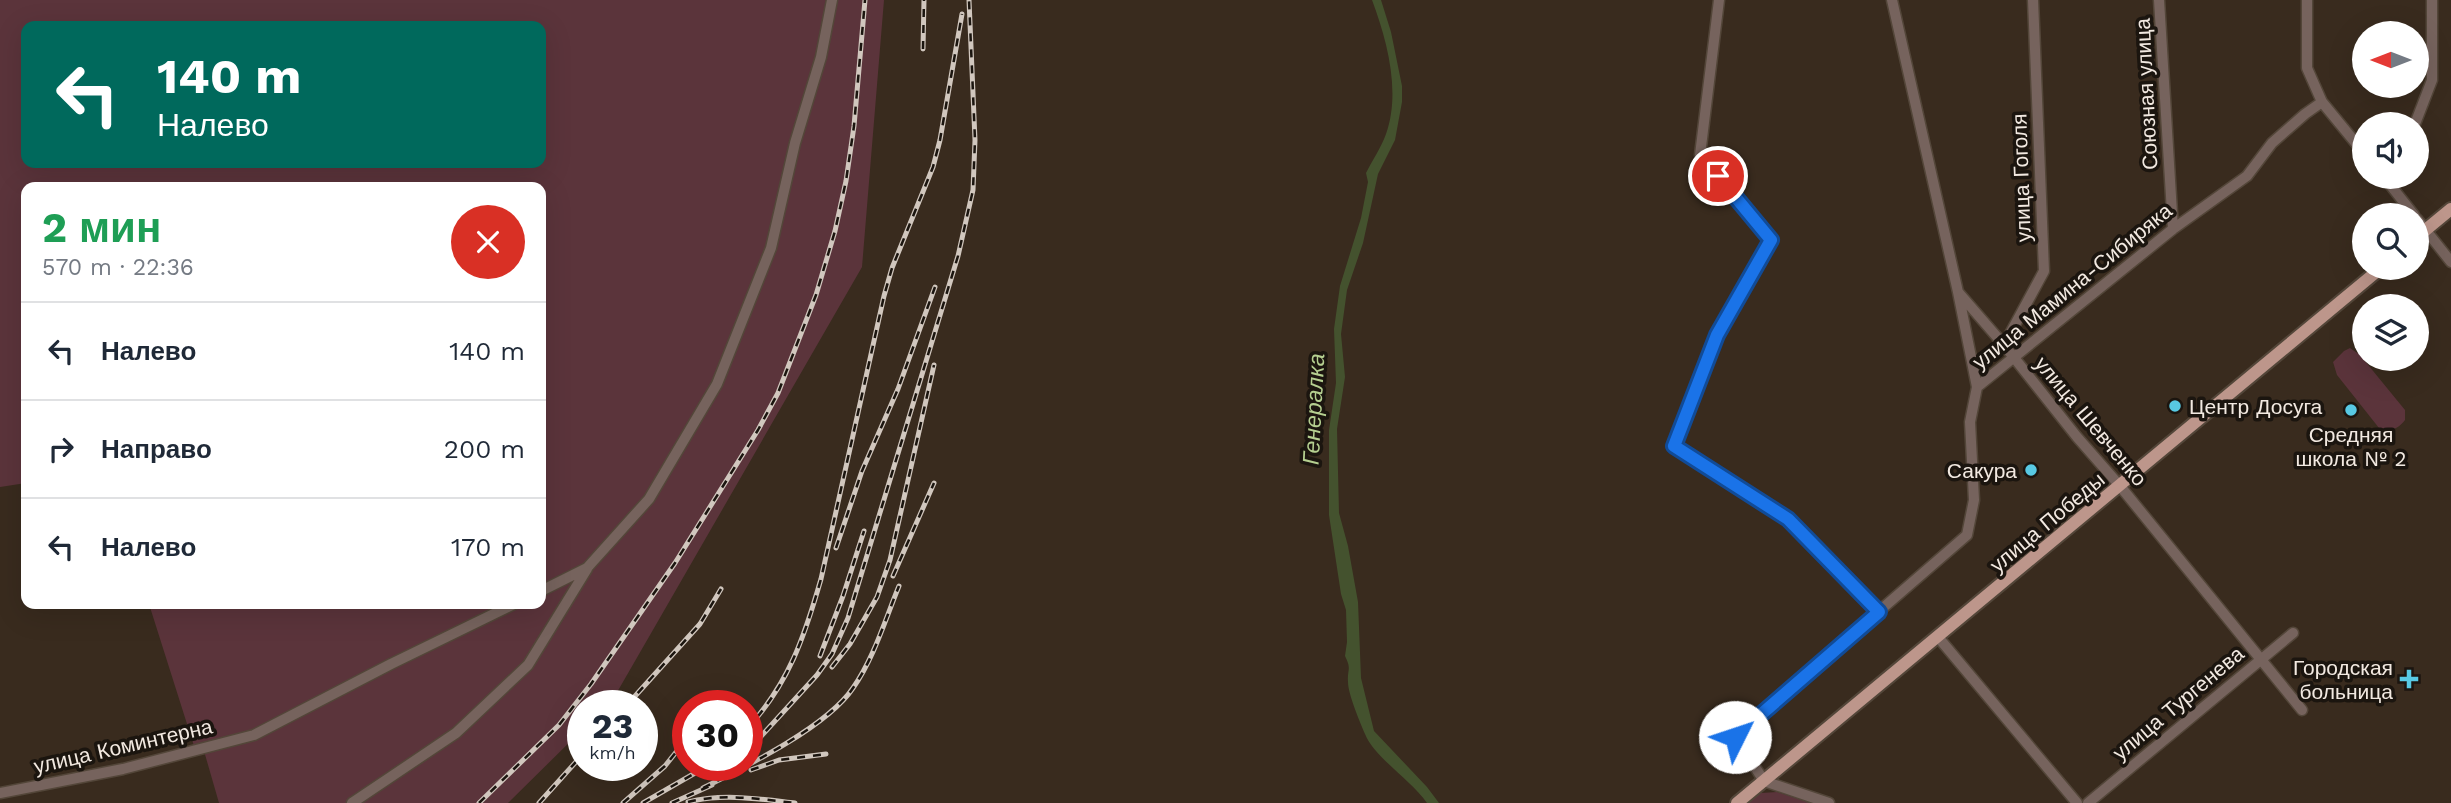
<!DOCTYPE html>
<html lang="ru">
<meta charset="utf-8">
<style>
:root{--surface:#fff;--page:#f6f6f7;--text:#1f2937;--muted:#747a83;--line:#e0e1e3}
body{margin:0;font-family:"Work Sans",sans-serif;background:var(--page);color:var(--text);height:100vh;display:flex;flex-direction:column;font-size:26px;white-space:nowrap}
*{box-sizing:border-box;margin:0}
p{font-size:23px;color:var(--muted)}
.icon{flex:none;width:38px;height:38px;fill:none;stroke:currentColor;stroke-width:2;stroke-linecap:round;stroke-linejoin:round}
.map{position:relative;flex:1;overflow:hidden}
.details{position:absolute;left:21px;top:182px;width:525px;height:427px;display:flex;flex-direction:column;background:var(--surface);border-radius:14px;box-shadow:0 7px 28px #0002}
.details>*{flex:none}
.guide{position:absolute;left:21px;top:21px;width:525px;height:147px;border-radius:14px;box-shadow:0 7px 28px #0002;background:#00695c;color:#fff;overflow:hidden}
.needle{width:46px;rotate:270deg}
.fabs{position:absolute;left:2352px;top:21px;display:grid;gap:14px}
.fabs a{display:grid;place-items:center;width:77px;height:77px;border-radius:50%;background:var(--surface);box-shadow:0 7px 28px #0002;font-size:35px}
.speed{position:absolute;left:567px;top:690px;display:flex;gap:14px;font-size:35px;font-weight:700;text-align:center}
.speed>*{display:grid;place-content:center;width:91px;height:91px;border-radius:50%;background:var(--surface);box-shadow:0 7px 28px #0002;line-height:1}
.speed small{font-size:18px;font-weight:400}
.speed .limit{border:10px solid #d22;background:#fff;color:#111}
.pin{position:absolute;display:grid;place-items:center;width:60px;height:60px;color:#fff;margin:-30px;border:4px solid #fff;border-radius:50%;box-shadow:0 2px 7px #0007}
.me{position:absolute;width:77px;margin:-38px;rotate:49deg;stroke-linejoin:round;filter:drop-shadow(0 0 5px #0008)}
.turn{display:flex;align-items:center;gap:24px;height:147px;padding:0 21px;font-size:32px}
.turn .icon{width:91px;height:91px;stroke-width:2.5}
.turn b{display:block;font-size:49px;line-height:60px}
.round{display:grid;place-items:center;flex:none;width:74px;height:74px;border-radius:37px;background:var(--page)}
.summary{display:flex;align-items:center;justify-content:space-between;height:119px;padding:0 21px}
h1{font-size:42px;font-weight:700;line-height:52px;color:#1e9e55}
ul{padding:0;list-style:none}
li{display:flex;align-items:center;gap:21px;height:98px;padding:0 21px;border-top:2px solid var(--line)}
li div{flex:1}
li b{display:block;font-size:26px}
li em{font-style:normal}
.map>svg:first-child{display:block}
.green{fill:#5b343b;fill-rule:evenodd}
.water{fill:#44522e}
.lines{fill:none;stroke-linecap:round;stroke-linejoin:round}
.minor-casing{stroke:#534639;stroke-width:13}
.major-casing{stroke:#534639;stroke-width:16}
.minor{stroke:#76635d;stroke-width:10}
.major{stroke:#bd968b;stroke-width:12}
.rail-casing{stroke:#d1c7be;stroke-width:5}
.rail{stroke:#1b150f;stroke-width:2.5;stroke-dasharray:8;stroke-linecap:butt}
.route-casing{stroke:#114b97;stroke-width:18}
.route{stroke:#1a73e8;stroke-width:12}
.poi-dot{fill:#58c9e3;stroke:#1b150f;stroke-width:2.5}
.labels{text-anchor:middle;dominant-baseline:central;stroke-width:7;stroke-linejoin:round;paint-order:stroke}
.street-label{font-size:21px;fill:#f2e9e1;stroke:#1b150f}
.poi-label{font-size:21px;fill:#f2e9e1;stroke:#1b150f;text-anchor:end}
.water-label{font-size:23px;font-style:italic;fill:#b5cf90;stroke:#1b150f}
</style>
<div class="map">
<svg width="2451" height="803" viewBox="0 0 2451 803">
<rect width="100%" height="100%" fill="#392b1e"/>
<path class="green" d="M0,0h884l-22,267 -250,434 -5,4h-24v24l-75,74h-289l-17,-59 -8,2 -45,-142h392v-417h-515v296l-26,4zM26,26h515v137h-515z
M2350,348l10,7 45,55v10c-8,10 -15,12 -26,8l-42,-53 -4,-13 11,-11z
M1777,792l34,11h-66l16,-10z"/>
<path class="water" d="M1372,0h9l10,32 11,54v16l-7,38 -17,34 -15,69 -16,47 -6,44 4,43 -8,52 2,84 9,33 10,56 3,76 13,53 53,56 12,16h-12c-16,-23 -53,-46 -62,-69 -5,-12 -17,-40 -17,-52 -1,-13 4,-12 -3,-26l2,-14 -1,-32 -5,-16 -12,-79v-85l7,-47 -2,-54 6,-43 21,-68 7,-36 -2,-9c6,-12 15,-25 20,-39 15,-42 1,-94 -14,-134z"/>
<g class="lines">
<g class="minor-casing">
<path id="minor" d="M1719,0l-19,155 71,85 -54,95 -43,111 114,73 91,93
M1892,0l66,292 46,53 73,92 43,49 182,224
M2159,0l14,229
M2307,0v68l15,34 42,51
M2415,124l17,-44v-80
M2384,177l30,38
M2417,219l34,43
M1958,292l19,95
M2004,345l40,-74 -11,-271
M541,591l46,-23 62,-69 68,-115 54,-136 24,-105 26,-86 11,-57
M1938,637l139,166
M0,793l123,-24 131,-34 137,-71 123,-60
M352,803l104,-70 72,-68 59,-96
M1829,803l-65,-22 -29,-45 232,-201 7,-35 -4,-78 7,-35 196,-158 74,-53 25,-33 33,-29 17,-12
M2088,803l205,-170"/>
</g>
<g class="major-casing">
<path id="major" d="M2417,237l34,-28
M1737,803l644,-535"/>
</g>
<use href="#minor" class="minor"/>
<use href="#major" class="major"/>
<g class="rail-casing">
<path id="rail" d="M923,49l1,-49
M836,548l26,-77 36,-82 37,-102
M893,576l41,-93
M820,656l23,-60 21,-65
M832,667l18,-23 27,-47 13,-37 44,-195
M627,705l73,-81 21,-35
M747,729c42,-46 57,-91 74,-150l63,-283 8,-28 41,-101 7,-27 22,-126
M755,743l62,-68 15,-21 16,-36 110,-362 15,-66 2,-50 -6,-140
M751,770l28,-10 47,-6
M703,788c42,-21 124,-61 150,-100 21,-30 32,-68 46,-102
M688,802c35,-9 72,-3 107,1
M479,803l80,-78 32,-41 84,-121 83,-133 20,-37 38,-98 19,-64 11,-50 8,-55 11,-126
M539,803l44,-49
M623,803l42,-37 23,-29
M643,803l66,-38
M672,803l40,-18"/>
</g>
<use href="#rail" class="rail"/>
</g>
<g class="lines">
<g class="route-casing">
<path id="route" d="M1718,176l53,64 -54,95 -43,111 114,73 91,93 -144,125"/>
</g>
<use href="#route" class="route"/>
</g>
<g class="poi-dot">
<circle cx="2175" cy="406" r="7"/>
<circle cx="2351" cy="410" r="7"/>
<circle cx="2031" cy="470" r="7"/>
<path d="M2405.5 668.5h7v7h7v7h-7v7h-7v-7h-7v-7h7z"/>
</g>
<g class="labels">
<g class="street-label">
<text transform="translate(2146 94) rotate(-93)">Союзная улица</text>
<text transform="translate(2021 178) rotate(-92)">улица Гоголя</text>
<text transform="translate(2072 286) rotate(-39)">улица Мамина-Сибиряка</text>
<text transform="translate(2091 421) rotate(50)">улица Шевченко</text>
<text transform="translate(2047 522) rotate(-40)">улица Победы</text>
<text transform="translate(2178 703) rotate(-40)">улица Тургенева</text>
<text transform="translate(123 746) rotate(-13)">улица Коминтерна</text>
</g>
<g class="poi-label">
<text x="2189" y="406" text-anchor="start">Центр Досуга</text>
<text x="2351" y="434" text-anchor="middle">Средняя<tspan x="2351" dy="24">школа № 2</tspan></text>
<text x="2017" y="470">Сакура</text>
<text x="2393" y="667">Городская<tspan x="2393" dy="24">больница</tspan></text>
</g>
<g class="water-label">
<text transform="translate(1314 409) rotate(-87)">Генералка</text>
</g>
</g>
</svg>
<div class="fabs">
<a><svg class="needle" viewBox="-14 -14 28 28"><path d="M0-13l5 13h-10z" fill="#e53935"/><path d="M0 13l5-13h-10z" fill="#747a83"/></svg></a>
<a><svg class="icon" aria-label="sound" viewBox="0 0 24 24"><path d="M4 9h4l5-4v14l-5-4H4zM17 9q2 3 0 6"/></svg></a>
<a><svg class="icon" aria-label="search" viewBox="0 0 24 24"><circle cx="10" cy="10" r="6"/><path d="M15 15l6 6"/></svg></a>
<a><svg class="icon" aria-label="layers" viewBox="0 0 24 24"><path d="M12 4l9 5-9 5-9-5zM3 14l9 5 9-5"/></svg></a>
</div>
<div class="speed"><div>23<small>km/h</small></div><div class="limit">30</div></div>
<div class="pin" style="left:1718px;top:176px;background:#d93025"><svg class="icon" aria-label="arrive" viewBox="0 0 24 24"><path d="M6 21V4h12l-3 4 3 4H6"/></svg></div>
<svg class="me" style="left:1735px;top:737px" viewBox="-20 -20 40 40"><circle r="19" fill="#fff"/><path d="M0-13L10 11 0 6-10 11z" fill="#1a73e8"/></svg>
<div class="guide">
<div class="turn"><svg class="icon" aria-label="left" viewBox="0 0 24 24"><path d="M17 20v-9H6M10 6l-5 5 5 5"/></svg><div><b>140 m</b>Налево</div></div>
</div>
<section class="details">
<div class="summary"><div><h1>2 мин</h1><p>570 m · 22:36</p></div><a class="round" style="background:#d93025;color:#fff"><svg class="icon" aria-label="close" viewBox="0 0 24 24"><path d="M6 6l12 12M18 6L6 18"/></svg></a></div>
<ul>
<li><svg class="icon" aria-label="left" viewBox="0 0 24 24"><path d="M17 20v-9H6M10 6l-5 5 5 5"/></svg><div><b>Налево</b></div><em>140 m</em></li>
<li><svg class="icon" aria-label="right" viewBox="0 0 24 24"><path d="M7 20v-9h11M14 6l5 5-5 5"/></svg><div><b>Направо</b></div><em>200 m</em></li>
<li><svg class="icon" aria-label="left" viewBox="0 0 24 24"><path d="M17 20v-9H6M10 6l-5 5 5 5"/></svg><div><b>Налево</b></div><em>170 m</em></li>
</ul>
</section>
</div>
